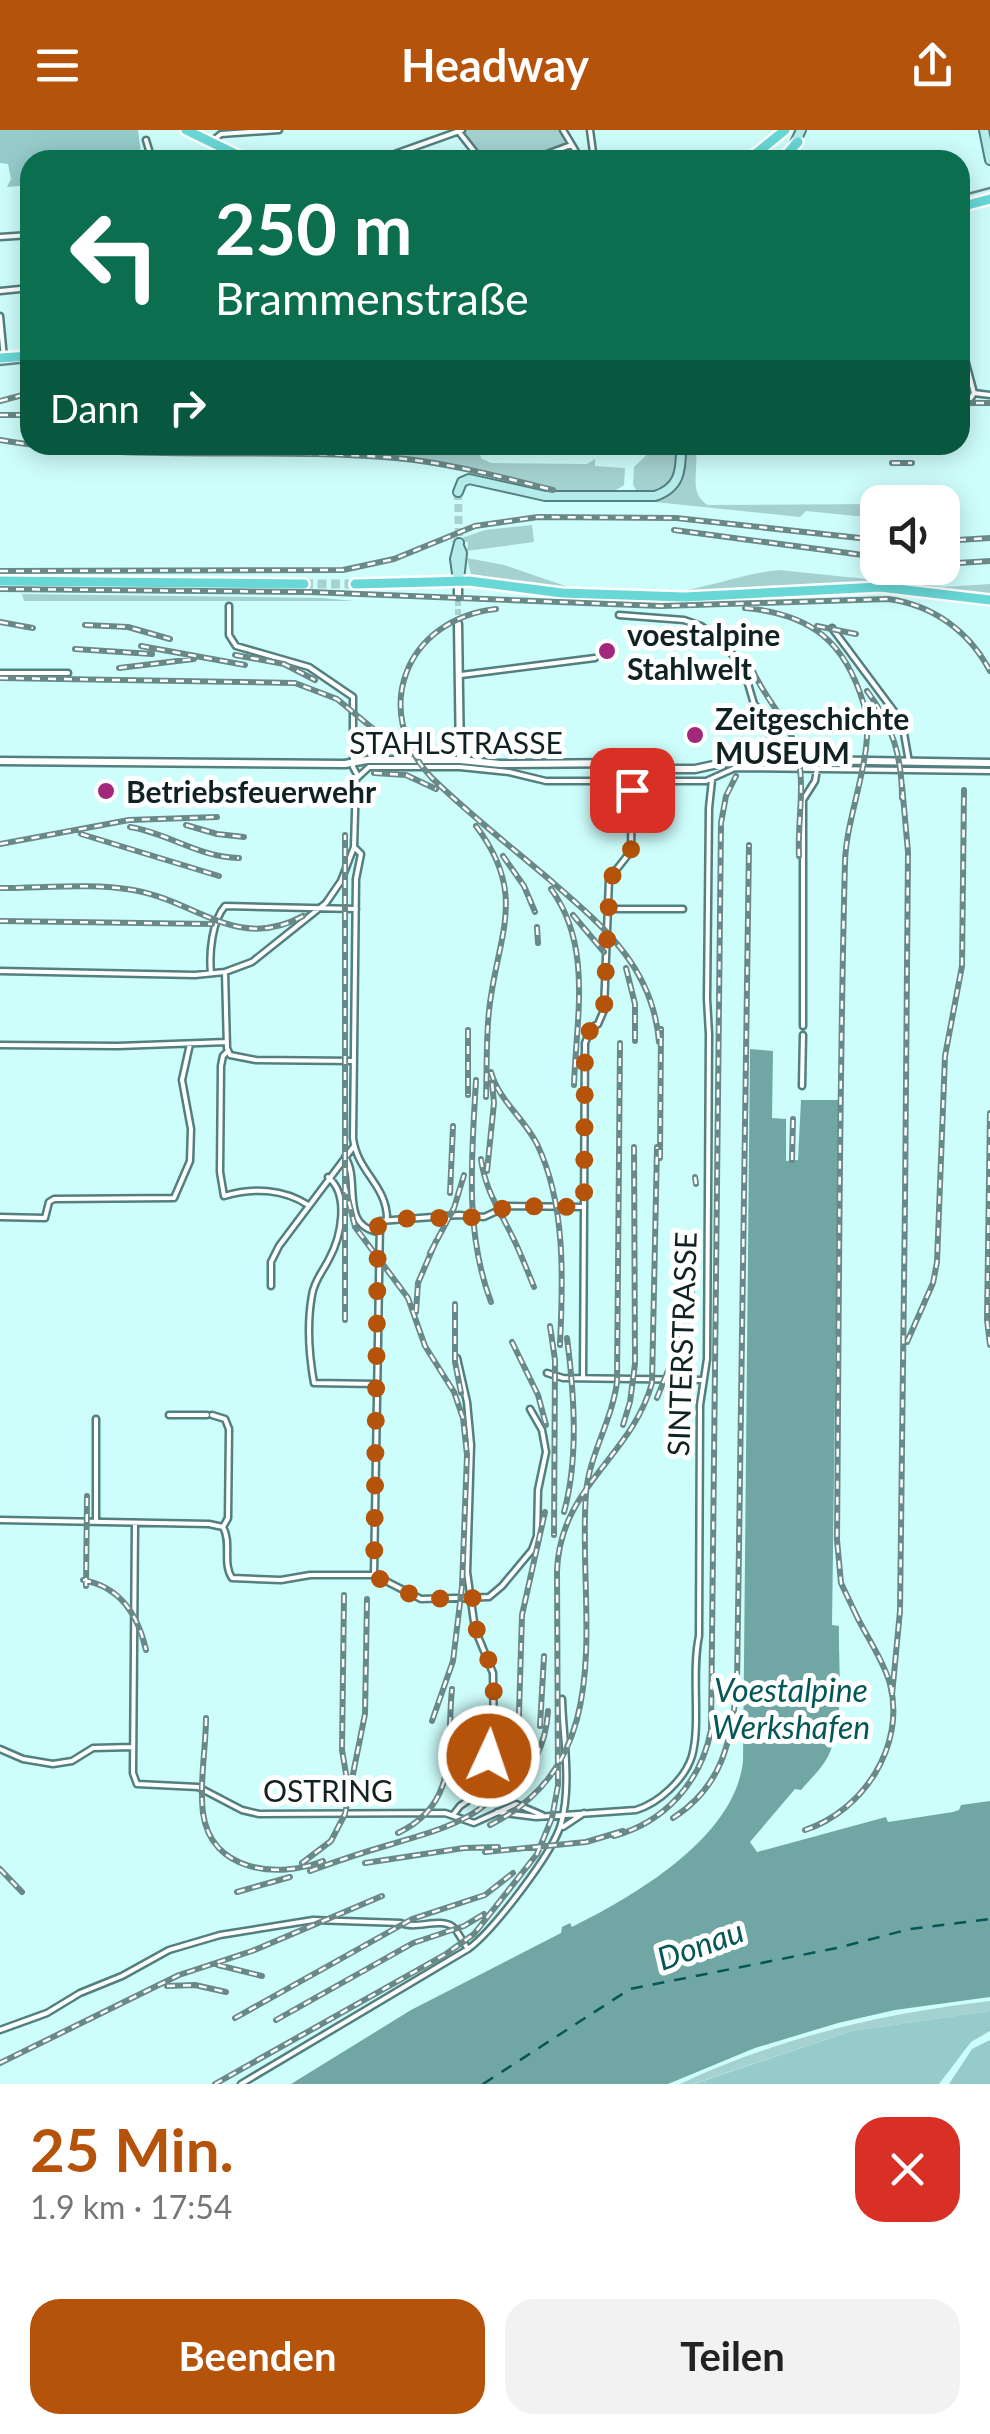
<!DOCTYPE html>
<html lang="de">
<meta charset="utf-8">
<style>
:root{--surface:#fff;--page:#f2f2f2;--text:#222;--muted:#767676;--accent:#b45309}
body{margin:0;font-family:Lato,sans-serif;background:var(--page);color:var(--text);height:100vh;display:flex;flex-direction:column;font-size:38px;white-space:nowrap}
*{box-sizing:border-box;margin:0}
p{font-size:32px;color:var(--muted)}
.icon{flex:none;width:55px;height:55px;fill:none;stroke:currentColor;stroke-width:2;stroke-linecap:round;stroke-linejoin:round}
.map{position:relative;height:1954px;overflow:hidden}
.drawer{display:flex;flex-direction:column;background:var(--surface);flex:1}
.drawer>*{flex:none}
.hud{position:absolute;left:20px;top:20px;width:950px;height:305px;border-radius:30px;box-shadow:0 5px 25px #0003;background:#0b6e4f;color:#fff;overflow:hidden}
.buttons{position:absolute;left:860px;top:355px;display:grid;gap:20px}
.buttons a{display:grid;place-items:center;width:100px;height:100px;border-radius:20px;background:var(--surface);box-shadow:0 5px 25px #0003;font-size:50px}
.pin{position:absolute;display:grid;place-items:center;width:85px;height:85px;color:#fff;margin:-42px;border-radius:20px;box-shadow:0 5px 15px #0006}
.me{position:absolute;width:110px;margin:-55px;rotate:3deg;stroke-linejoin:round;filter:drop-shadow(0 0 8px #0008)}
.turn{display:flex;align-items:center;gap:35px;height:210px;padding:0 30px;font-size:45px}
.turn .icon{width:130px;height:130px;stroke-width:2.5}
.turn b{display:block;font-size:70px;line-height:85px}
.then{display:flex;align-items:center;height:95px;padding:0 30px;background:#0003;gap:20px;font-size:38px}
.round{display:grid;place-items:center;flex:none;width:105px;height:105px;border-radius:30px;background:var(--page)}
.head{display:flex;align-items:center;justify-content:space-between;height:170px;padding:0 30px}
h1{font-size:60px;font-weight:700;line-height:75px;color:var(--accent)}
.action{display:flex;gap:20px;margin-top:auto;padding:20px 30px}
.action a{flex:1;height:115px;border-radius:30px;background:var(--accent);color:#fff;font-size:40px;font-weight:700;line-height:115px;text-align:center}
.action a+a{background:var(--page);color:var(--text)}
header{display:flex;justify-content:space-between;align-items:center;height:130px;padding:0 30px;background:var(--accent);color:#fff;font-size:45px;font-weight:700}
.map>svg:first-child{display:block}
.green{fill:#a5d2d0}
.forest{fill:#95cccb}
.water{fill:#70a7a5}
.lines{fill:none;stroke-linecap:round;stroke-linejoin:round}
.ferry{stroke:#045756;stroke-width:2.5;stroke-dasharray:12 10;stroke-linecap:butt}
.tertiary-tunnel{stroke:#a8d2d0;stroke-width:6;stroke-dasharray:6 3;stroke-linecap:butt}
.secondary-tunnel{stroke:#a8d2d0;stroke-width:8;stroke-dasharray:8 4;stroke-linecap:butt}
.primary-tunnel{stroke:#a8d2d0;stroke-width:9;stroke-dasharray:9 4.5;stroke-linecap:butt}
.minor-casing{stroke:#537f7e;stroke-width:9}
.tertiary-casing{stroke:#537f7e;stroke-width:11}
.secondary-casing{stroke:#537f7e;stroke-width:12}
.primary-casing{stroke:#fff;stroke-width:14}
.minor{stroke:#fff;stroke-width:4}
.tertiary{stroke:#fff;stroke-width:6}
.secondary{stroke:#b3eceb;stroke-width:8}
.primary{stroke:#68d8d7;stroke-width:9}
.tram{stroke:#698988;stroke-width:2.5}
.rail-casing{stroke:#698988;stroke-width:6}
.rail{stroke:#fff;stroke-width:2.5;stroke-dasharray:8;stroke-linecap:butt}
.route{stroke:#b45309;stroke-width:18;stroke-dasharray:0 32.4}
.poi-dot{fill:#a3287c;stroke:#fff;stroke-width:4}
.labels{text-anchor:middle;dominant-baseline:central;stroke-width:10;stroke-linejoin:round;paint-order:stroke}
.poi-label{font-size:30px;font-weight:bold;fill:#102222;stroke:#fff;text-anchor:start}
.street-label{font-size:30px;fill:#102222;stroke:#fff}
.water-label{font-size:32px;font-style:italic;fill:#045756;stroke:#fff}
</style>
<header><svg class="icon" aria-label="menu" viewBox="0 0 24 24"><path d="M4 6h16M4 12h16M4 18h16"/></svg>Headway<svg class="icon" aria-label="share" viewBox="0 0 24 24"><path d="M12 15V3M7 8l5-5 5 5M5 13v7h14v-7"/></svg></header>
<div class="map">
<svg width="990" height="1954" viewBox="0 0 990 1954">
<rect width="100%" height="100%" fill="#cefefc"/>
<path class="green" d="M467,0h92l9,15 -42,15h-41l-22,-29z
M408,315h73l-2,8 3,6 9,4 96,1 8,-5v7l30,2 -1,17 -11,7 -60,1v-5l-112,-27 -143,-8 63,-1z
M662,317l15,1c0,28 -7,48 -40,43l-4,-6 1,-18 18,-17z
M685,318l8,2 3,4c2,19 -7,41 12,51l169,-1v14l-71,-7 -6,6 -155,-16c33,-3 39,-22 40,-53z
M532,395l2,17 -67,9 1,-9h-18l35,-12z
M467,428l37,7 70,24 -16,1 -87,-16z
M779,440l165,17 46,-3v11l-116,-11 -204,9c38,-5 71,-19 109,-23z
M22,464l300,4 33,3h-331z
M990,1871v10l-138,20 -159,53h-13c98,-46 203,-71 310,-83z"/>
<path class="forest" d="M0,0h138l4,30h-112v25l-23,2 4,-8 -3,-15 -8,-1z
M990,1881v20l-19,11 -32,42h-245l158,-53z
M990,1910v44h-41l23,-35z"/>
<path class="water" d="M750,919l23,2 -1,67 14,1v42l12,-1 3,-60h38l-7,525 7,1c-1,37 6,93 -9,126 -6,15 -19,26 -29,38l-6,-1 -45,53 7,10 129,-35 2,5 65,-10 6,-2 2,-5 29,-4v196l-95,13 -57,13 -83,25 -87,36h-377l120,-74 150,-77 1,-6 8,-4 2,4c62,-31 163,-89 171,-166z"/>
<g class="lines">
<path class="ferry" d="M483,1954l147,-95 207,-41 73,-19 80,-10"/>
<path class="tertiary-tunnel" d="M458,494v-28"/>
<path class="secondary-tunnel" d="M458,362l1,51"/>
<path class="primary-tunnel" d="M304,454h51"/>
<g class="minor-casing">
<path id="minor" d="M563,0l18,30
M590,0l4,30
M459,2l22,28
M146,10l6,20
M212,11l9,-7 58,-4
M378,30l84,-30
M531,30l40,-15
M0,107l30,-2
M0,161l30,-3
M0,186l4,42
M960,211l14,52
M960,270l11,-2 3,-5 16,2
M229,476v29l7,11 73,21 44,30v70l5,9
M619,485l65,5 17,6 22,16 21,28 10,34 15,17 5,38
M832,498l70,94 7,40
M0,543h68
M461,545l134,-17
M770,601l-2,21 3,7
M774,617l6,7 10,4
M354,717l7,7 -5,25 -3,259c4,34 34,47 34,81
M609,779h74
M0,841l195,4 30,-3 27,-10 74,-59 15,-22 13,-34 2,-68 13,-12h91l49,5 37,9h160l29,-13 255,3
M225,842l2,76 3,7 26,5 98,1
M211,843c-2,-20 1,-52 14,-67l131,3
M803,896v-226l12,-19 2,-12
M0,915l118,1 109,-4
M228,921l-5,5 -2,10 -1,106 4,24c28,-9 60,-7 84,9
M802,956l1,-51
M345,1027c16,23 -6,68 33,75
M328,1047c22,18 13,60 1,82 -6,12 -15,22 -17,36 -5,28 -3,60 2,88l62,1
M0,1087l45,1 4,-16 5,-3 120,-1 16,-37 1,-32 -9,-49 8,-36
M271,1156v-24l8,-16 75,-100
M547,1243l16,5 141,2
M583,1248l2,-335 6,-15 7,-4 6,-14 5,-131 22,-28 1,-71
M169,1285h38
M212,1285l13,4 4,10 -1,89 -5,9
M0,1390l209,4 14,3
M96,1392v-103
M135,1393l-2,250 4,11 61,3 44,23 17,4 186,-1 29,10 42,-19 26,11
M223,1397c9,16 -1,36 9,51l49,2 29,-5h64l47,24 68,-2 13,-11 30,-36 5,-14 1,-46 8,-38 -4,-22 -12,-21
M374,1445l6,-354 79,-6 25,2 24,-11 76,1
M0,1619l23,10 30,5 19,-3 21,-13 40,-1
M497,1682l39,5 100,-7c23,-7 49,-31 56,-54 9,-32 -1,-82 7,-120l1,-231 7,-46 2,-325 -2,-35 2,-191 3,-28
M453,1685l7,-9 25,-17 9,-50 -1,-66 -18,-44 -8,-57 4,-127 -4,-43 -10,-44
M563,1697l21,-14
M0,1900l47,-17 33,-20 42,-17 47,-26 51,-15 93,-15 88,3c15,7 39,-6 52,4 5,4 10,16 15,22
M241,1954l227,-135c24,-17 85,-96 93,-125 11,-39 2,-86 1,-125"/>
</g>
<g class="tertiary-casing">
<path id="tertiary" d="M458,466v-15
M458,494l2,136
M0,631l345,3 22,-4h93l40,4 128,-1 29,6h38l46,-10 249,4"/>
</g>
<g class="secondary-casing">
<path id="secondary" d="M984,0l6,30
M787,30l14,-30
M458,362l4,-10 7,-3 76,17h110c24,-8 26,-24 26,-47
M459,416l3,7 -3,27
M458,451l-3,-22 4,-16"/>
</g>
<g class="primary-casing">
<path id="primary" d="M186,0l62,30
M748,30l37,-30
M781,30l17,-18
M960,77l30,-8
M0,228l30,-2
M0,451l304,3
M355,454l114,-3 93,12 123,4 195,-10 110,13"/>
</g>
<use href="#minor" class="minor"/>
<use href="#tertiary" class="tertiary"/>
<use href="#secondary" class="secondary"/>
<use href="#primary" class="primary"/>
<path class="tram" d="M960,66l30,-8
M0,235l30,-3"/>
<g class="rail-casing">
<path id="rail" d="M0,271l30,-8
M960,273h30
M0,285h30
M0,310c131,23 264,7 396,18 54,5 105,19 157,32
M892,317l20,-1
M892,333h20
M674,400l204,27
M942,411l48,-3
M942,434l48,-3
M0,441l343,-1 51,-11 81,-33 63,-9 138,1 202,22
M0,459l310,3 351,14 227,-7c45,6 81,32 102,72
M745,478c66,6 100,33 119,97 13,44 -18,109 -19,157 -6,226 -6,452 -8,678l4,43 18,38
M496,479c-90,10 -127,102 -64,169 37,36 78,68 118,102 53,46 103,87 109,162
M0,492l33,6
M85,495l43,2 42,12
M817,496l39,8
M141,516l104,19
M75,519l77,5
M235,525l49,9 31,16
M119,538l75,-9
M752,539c12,28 35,51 43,76 12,35 2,75 4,111
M0,548l295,5 42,16 51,42
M867,561c25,33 35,65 35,107
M374,643l32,2 30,14
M186,695l31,9 27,3
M476,696c53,70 21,109 13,185 -3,28 -2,57 -3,86
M130,697c38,6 68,30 109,31
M81,704l138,42
M0,714l129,-24 88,-3
M503,726l21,30 11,26
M0,758c43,0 91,-5 133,2 64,11 104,62 170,26
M551,759c42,57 25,130 23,196
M573,785l31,37
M0,791l212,3
M537,797l1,16
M626,838l9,36v37
M468,900v65
M491,942c8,29 33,46 46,72 29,60 26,136 23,201
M476,950c-4,74 -12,151 15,222
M990,983l-3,207 3,25
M660,1028l1,-129
M481,1029c4,32 21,55 34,83 7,15 13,30 19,45
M792,1030l1,-41
M487,1041l7,-68 -2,-21
M695,1047l1,7
M345,1056l10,41 53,71 17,48 29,46 9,26 4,37 -5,131 -9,75 -21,60
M450,1063l3,-67
M695,1111v13
M430,1123l24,-45 10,-33
M455,1174v58l6,31
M416,1182l2,-29 18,-42
M345,1190v-485
M550,1196l5,34 -1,175
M512,1212l26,53 8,30
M907,1212l26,-59 4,-21 8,-206 17,-90 2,-176
M657,1268l29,-73 8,-48
M623,1295l7,-23 5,-38 -1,-217
M564,1382c15,-54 10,-119 3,-174
M83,1450c38,7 55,35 63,70
M86,1456l1,-90
M344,1465l-2,155 5,30
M892,1565l8,-84 5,-410 3,-349 -6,-67
M206,1588c0,31 -7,64 -3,95 8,59 75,66 120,48
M540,1596l4,-70
M507,1663c25,-23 39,-47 41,-82
M673,1688c50,-32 58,-77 64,-133l12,-840
M490,1695c132,-66 87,-212 96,-332 3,-38 26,-72 31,-111l3,-339
M805,1700c58,-19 101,-84 85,-146 -8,-28 -26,-50 -37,-76
M398,1703c63,-30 48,-87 54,-144
M614,1706c51,-14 87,-54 97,-106l10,-907 5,-27 10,-20
M485,1722l101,-10 37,-11
M302,1733l29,-22 14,-27 20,-100 2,-115
M365,1733l99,-15 34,-1
M0,1739l22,23
M310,1741c27,-10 54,-19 82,-27 56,-17 115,-30 126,-98l4,-131 23,-103
M237,1762l53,-15
M218,1835l44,11
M167,1856l28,-1 31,7
M235,1888l177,-99 73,-24 28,-22
M276,1890l137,-77 51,-17 20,-12
M0,1933l179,-88 73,-24 130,-55
M215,1954l231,-130 28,-20 63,-80 15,-36 6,-33 -1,-214c3,-85 74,-113 95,-188l5,-236"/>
</g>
<use href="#rail" class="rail"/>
</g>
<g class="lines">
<path class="route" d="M489,1626c5,-15 7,-73 2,-88 -9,-30 -18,-34 -18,-70l-53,1 -46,-23 4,-350 6,-7 100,-2 24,-11 76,1 1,-164 6,-15 7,-4 6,-14 6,-131 21,-28 1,-61"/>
</g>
<g class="poi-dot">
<circle cx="607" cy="521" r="10"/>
<circle cx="695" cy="605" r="10"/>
<circle cx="106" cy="661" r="10"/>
</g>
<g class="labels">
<g class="poi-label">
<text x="627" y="504">voestalpine<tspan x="627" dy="34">Stahlwelt</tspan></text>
<text x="715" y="588">Zeitgeschichte<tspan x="715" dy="34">MUSEUM</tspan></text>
<text x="126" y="661">Betriebsfeuerwehr</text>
</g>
<g class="street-label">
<text x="456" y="612">STAHLSTRASSE</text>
<text transform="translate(681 1214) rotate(-88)">SINTERSTRASSE</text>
<text x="328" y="1660">OSTRING</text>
</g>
<g class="water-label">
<text x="791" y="1559">Voestalpine<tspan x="791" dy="37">Werkshafen</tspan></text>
<text transform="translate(700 1814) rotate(-20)">Donau</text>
</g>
</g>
</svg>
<div class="buttons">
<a><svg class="icon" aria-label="sound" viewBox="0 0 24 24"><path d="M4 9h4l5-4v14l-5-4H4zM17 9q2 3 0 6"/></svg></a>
</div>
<div class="pin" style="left:632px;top:660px;background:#d93025"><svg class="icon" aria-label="arrive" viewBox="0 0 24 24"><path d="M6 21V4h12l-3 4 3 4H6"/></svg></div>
<svg class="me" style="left:489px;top:1626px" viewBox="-20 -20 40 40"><circle r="17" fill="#b45309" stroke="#fff" stroke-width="3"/><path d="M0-11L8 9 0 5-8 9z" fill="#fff"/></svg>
<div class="hud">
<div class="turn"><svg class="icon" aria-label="left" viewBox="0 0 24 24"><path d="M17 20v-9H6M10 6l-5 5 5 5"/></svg><div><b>250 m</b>Brammenstraße</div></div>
<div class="then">Dann<svg class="icon" aria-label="right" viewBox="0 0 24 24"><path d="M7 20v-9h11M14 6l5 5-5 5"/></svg></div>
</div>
</div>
<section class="drawer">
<div class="head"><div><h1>25 Min.</h1><p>1.9 km · 17:54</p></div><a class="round" style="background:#d93025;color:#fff"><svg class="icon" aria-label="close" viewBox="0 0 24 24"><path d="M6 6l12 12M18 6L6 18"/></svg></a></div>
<div class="action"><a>Beenden</a><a>Teilen</a></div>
</section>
